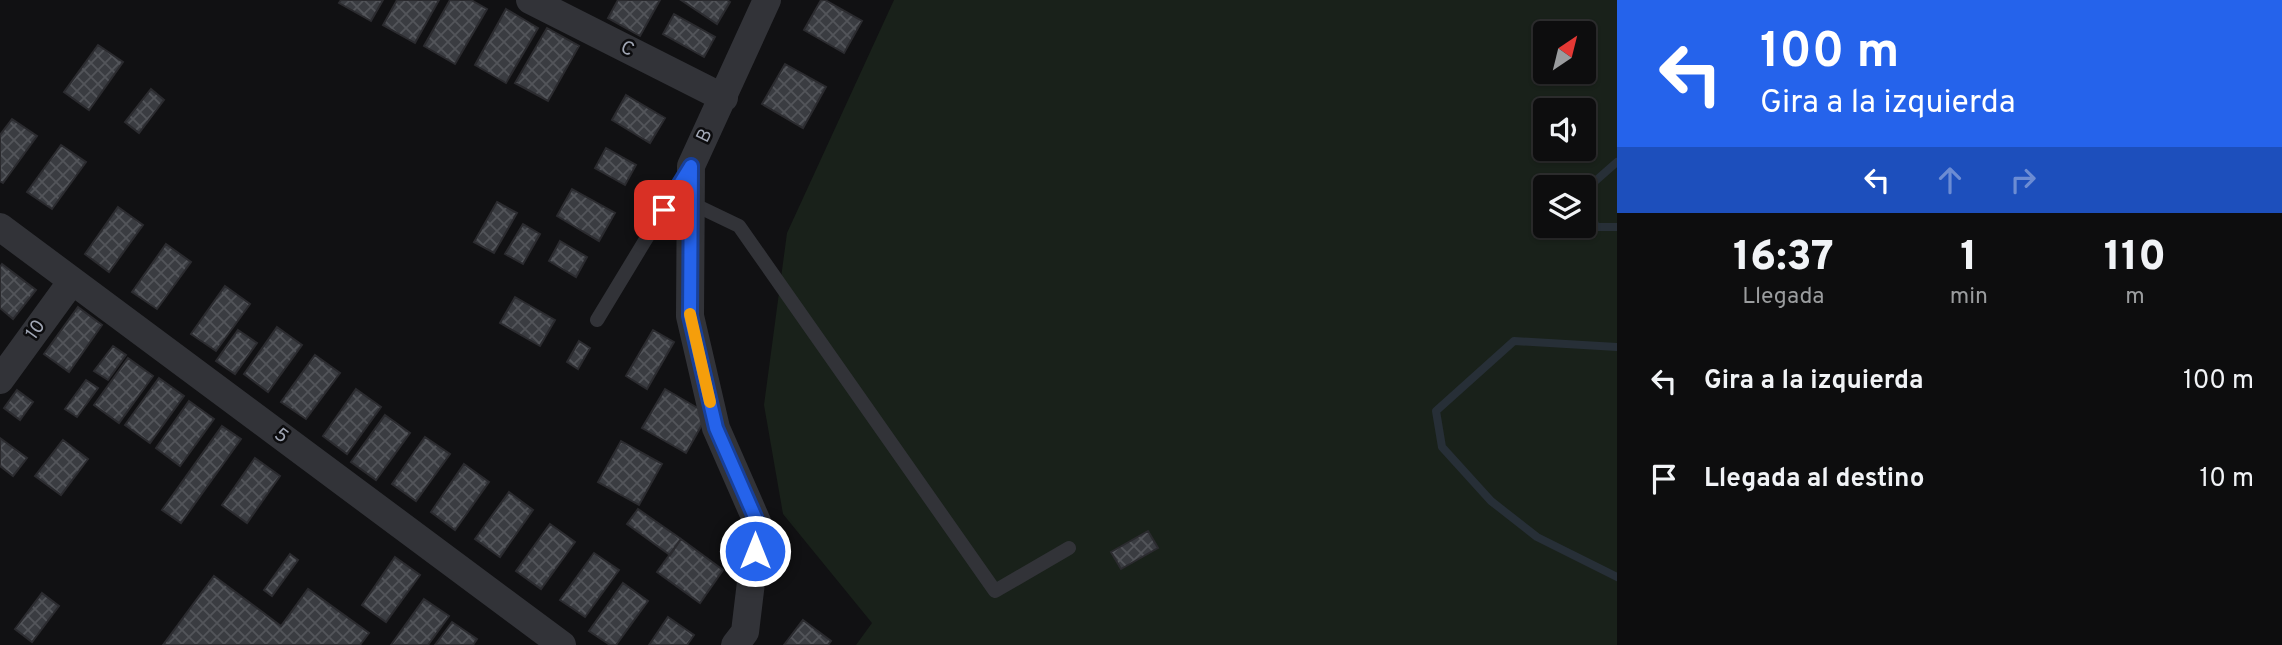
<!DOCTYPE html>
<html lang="es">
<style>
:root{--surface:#0d0d0e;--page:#161617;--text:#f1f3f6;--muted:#9a9c9e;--line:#2d2d2e}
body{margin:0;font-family:Overpass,sans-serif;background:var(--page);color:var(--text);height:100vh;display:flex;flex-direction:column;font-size:26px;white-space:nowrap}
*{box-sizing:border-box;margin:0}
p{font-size:23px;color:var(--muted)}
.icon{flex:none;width:38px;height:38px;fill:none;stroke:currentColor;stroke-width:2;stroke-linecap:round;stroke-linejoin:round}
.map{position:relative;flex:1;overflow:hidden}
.panel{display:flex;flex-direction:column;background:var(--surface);width:665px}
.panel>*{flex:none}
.guide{background:#2563eb;color:#fff;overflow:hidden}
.needle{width:46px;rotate:35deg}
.tools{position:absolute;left:1533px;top:21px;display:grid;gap:14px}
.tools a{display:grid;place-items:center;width:63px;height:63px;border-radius:7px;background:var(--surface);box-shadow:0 2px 5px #0004,0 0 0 2px var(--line);font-size:35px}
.pin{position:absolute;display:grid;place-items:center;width:60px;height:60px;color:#fff;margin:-30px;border-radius:14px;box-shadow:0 4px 10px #0006}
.me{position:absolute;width:77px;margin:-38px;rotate:0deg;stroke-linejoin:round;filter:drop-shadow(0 0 5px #0008)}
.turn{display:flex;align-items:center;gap:24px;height:147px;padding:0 28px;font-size:32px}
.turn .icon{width:91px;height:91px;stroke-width:2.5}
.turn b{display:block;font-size:49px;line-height:60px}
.lanes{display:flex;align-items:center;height:66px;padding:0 28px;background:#0003;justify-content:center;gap:35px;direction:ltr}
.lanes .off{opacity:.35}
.eta{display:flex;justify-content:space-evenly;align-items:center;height:119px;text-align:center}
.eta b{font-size:42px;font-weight:800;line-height:49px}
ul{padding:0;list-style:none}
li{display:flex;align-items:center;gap:21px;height:98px;padding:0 28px}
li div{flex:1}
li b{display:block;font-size:26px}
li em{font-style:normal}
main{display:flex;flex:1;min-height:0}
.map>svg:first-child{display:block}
.green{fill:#19211a;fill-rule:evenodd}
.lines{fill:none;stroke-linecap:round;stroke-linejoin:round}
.stream{stroke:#272f37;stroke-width:8}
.building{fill:url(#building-cross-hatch);stroke:#2b2b2f;stroke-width:2}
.service{stroke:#323338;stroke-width:14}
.minor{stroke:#323338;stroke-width:28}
.route-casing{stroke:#184099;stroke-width:18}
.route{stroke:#2563eb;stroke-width:12}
.slow{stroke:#f59e0b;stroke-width:12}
.labels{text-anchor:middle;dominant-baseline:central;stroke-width:5;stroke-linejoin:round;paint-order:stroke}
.street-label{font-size:19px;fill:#a1a7b5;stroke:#0c0c0e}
</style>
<main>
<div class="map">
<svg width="1617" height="645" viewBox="0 0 1617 645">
<defs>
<pattern id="building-cross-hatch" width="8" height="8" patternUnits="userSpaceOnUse" patternTransform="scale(1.75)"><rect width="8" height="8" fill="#3a3c41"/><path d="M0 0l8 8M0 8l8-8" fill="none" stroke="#53555a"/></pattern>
</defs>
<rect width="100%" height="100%" fill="#111113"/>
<path class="green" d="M894,0h723v645h-761l16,-22 -89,-109 -19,-109 23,-172zM1545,33h39v39h-39zM1545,110h39v39h-39zM1545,187h39v39h-39z"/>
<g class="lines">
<path class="stream" d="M1584,191l33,-29
M1584,194l12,33h21
M1617,347l-103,-6 -78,70 6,36 49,54 46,36 80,40"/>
</g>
<path class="building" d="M341,0h42l-12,21 -32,-18z
M397,0h42l-24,43 -32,-18z
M450,0h21l16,9 -32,55 -31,-18z
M618,0h42l-20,36 -32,-18z
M681,0h46l3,2 -13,22z
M821,0h4l37,21 -18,32 -40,-23z
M506,9l32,19 -32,55 -31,-18z
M674,14l41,23 -11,20 -41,-23z
M547,28l32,18 -31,55 -33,-18z
M98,45l25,17 -34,48 -25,-18z
M785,64l41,23 -23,41 -41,-24z
M151,89l13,11 -25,33 -14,-11z
M626,95l39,23 -15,25 -38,-23z
M12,119l25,17 -34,47 -3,-2v-46z
M61,145l25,17 -34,47 -25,-17z
M606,148l30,17 -11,20 -30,-17z
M572,189l43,24 -16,28 -42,-25z
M497,202l20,11 -23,40 -20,-11z
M118,207l25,18 -34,47 -24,-18z
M523,224l17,10 -17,30 -18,-10z
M560,241l27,16 -11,20 -27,-16z
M166,244l25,18 -34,47 -25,-17z
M2,264l34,26 -23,29 -13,-11v-41z
M225,286l25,18 -34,47 -25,-17z
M515,297l40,23 -15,26 -40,-23z
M78,307l24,18 -33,47 -25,-18z
M277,327l25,18 -34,47 -24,-18z
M238,330l19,13 -22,31 -19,-13z
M653,330l21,12 -27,47 -21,-13z
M579,341l11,7 -12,21 -11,-7z
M113,346l13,9 -18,25 -14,-9z
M315,355l25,18 -34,46 -25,-17z
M128,358l25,18 -34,47 -25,-18z
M159,378l25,18 -34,47 -25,-18z
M86,380l12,8 -21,29 -12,-8z
M356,389l25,18 -34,47 -24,-18z
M665,389l43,25 -22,39 -44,-25z
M17,390l16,12 -13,18 -16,-12z
M189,401l25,18 -34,47 -24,-18z
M385,415l25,18 -34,47 -25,-18z
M222,426l19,13 -60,84 -19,-13z
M425,437l25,17 -34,47 -24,-17z
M0,438l27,20 -14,18 -13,-10z
M63,440l25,19 -27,36 -26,-19z
M621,441l41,23 -23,41 -41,-23z
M255,458l25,18 -33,47 -25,-18z
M464,464l25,18 -34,48 -24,-18z
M509,492l24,18 -33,47 -25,-18z
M638,509l43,30 -11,16 -43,-31z
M550,524l25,18 -34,47 -25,-18z
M1148,531l10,17 -37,21 -10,-17z
M681,539l42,31 -23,33 -43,-31z
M594,553l25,17 -34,47 -25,-17z
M290,554l8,6 -26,36 -8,-6z
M395,557l25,18 -34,47 -24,-17z
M214,576l67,50 27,-37 61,44 -9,12h-197z
M623,583l25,18 -32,44h-6l-21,-14z
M42,593l17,13 -27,36 -17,-13z
M424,599l25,17 -21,29h-37z
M668,617l26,18 -7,10h-38z
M803,620l28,21 -3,4h-44z
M452,622l25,17 -4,6h-38z"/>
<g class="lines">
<path class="service" d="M691,203l48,23 256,365 74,-43
M597,320l89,-147"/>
<path class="minor" d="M530,0l194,98
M0,227l562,418
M0,380l72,-99
M735,645l10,-13 13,-108 -42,-96 -26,-112 1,-150 76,-166"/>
</g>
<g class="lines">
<g class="route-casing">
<path id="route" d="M664,210l27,-44 -1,150 26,112 42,96 -3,27"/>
</g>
<use href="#route" class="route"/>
<path class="slow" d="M690,314l20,88"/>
</g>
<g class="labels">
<g class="street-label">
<text transform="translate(627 49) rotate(27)">C</text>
<text transform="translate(705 136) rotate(-64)">B</text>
<text transform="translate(36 330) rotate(-54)">10</text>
<text transform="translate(281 436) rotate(37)">5</text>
</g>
</g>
</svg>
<div class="tools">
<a><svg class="needle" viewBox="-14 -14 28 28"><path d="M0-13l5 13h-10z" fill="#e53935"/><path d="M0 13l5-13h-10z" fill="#9a9c9e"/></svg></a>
<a><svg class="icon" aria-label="sound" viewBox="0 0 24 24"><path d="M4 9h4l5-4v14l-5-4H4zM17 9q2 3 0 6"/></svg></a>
<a><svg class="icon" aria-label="layers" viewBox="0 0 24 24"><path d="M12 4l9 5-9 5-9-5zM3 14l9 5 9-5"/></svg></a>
</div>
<div class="pin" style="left:664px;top:210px;background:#d93025"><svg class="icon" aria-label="arrive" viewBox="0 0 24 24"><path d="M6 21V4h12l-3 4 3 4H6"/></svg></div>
<svg class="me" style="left:755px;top:551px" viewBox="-20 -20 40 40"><circle r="17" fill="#2563eb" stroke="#fff" stroke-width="3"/><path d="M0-11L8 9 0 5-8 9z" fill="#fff"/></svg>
</div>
<section class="panel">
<div class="guide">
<div class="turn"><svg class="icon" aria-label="left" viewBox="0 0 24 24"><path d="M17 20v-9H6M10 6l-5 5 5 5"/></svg><div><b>100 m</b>Gira a la izquierda</div></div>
<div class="lanes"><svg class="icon" aria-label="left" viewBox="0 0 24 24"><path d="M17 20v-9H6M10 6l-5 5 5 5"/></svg><svg class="icon off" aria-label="ahead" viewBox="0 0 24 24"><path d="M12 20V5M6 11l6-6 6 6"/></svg><svg class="icon off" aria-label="right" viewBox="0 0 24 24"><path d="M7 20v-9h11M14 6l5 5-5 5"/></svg></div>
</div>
<div class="eta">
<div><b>16:37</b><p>Llegada</p></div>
<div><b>1</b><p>min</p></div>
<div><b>110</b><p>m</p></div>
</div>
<ul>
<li><svg class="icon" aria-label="left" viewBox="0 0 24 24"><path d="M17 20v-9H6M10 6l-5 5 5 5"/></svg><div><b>Gira a la izquierda</b></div><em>100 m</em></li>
<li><svg class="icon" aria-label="arrive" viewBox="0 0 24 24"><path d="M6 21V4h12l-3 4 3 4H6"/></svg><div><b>Llegada al destino</b></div><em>10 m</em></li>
</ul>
</section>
</main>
